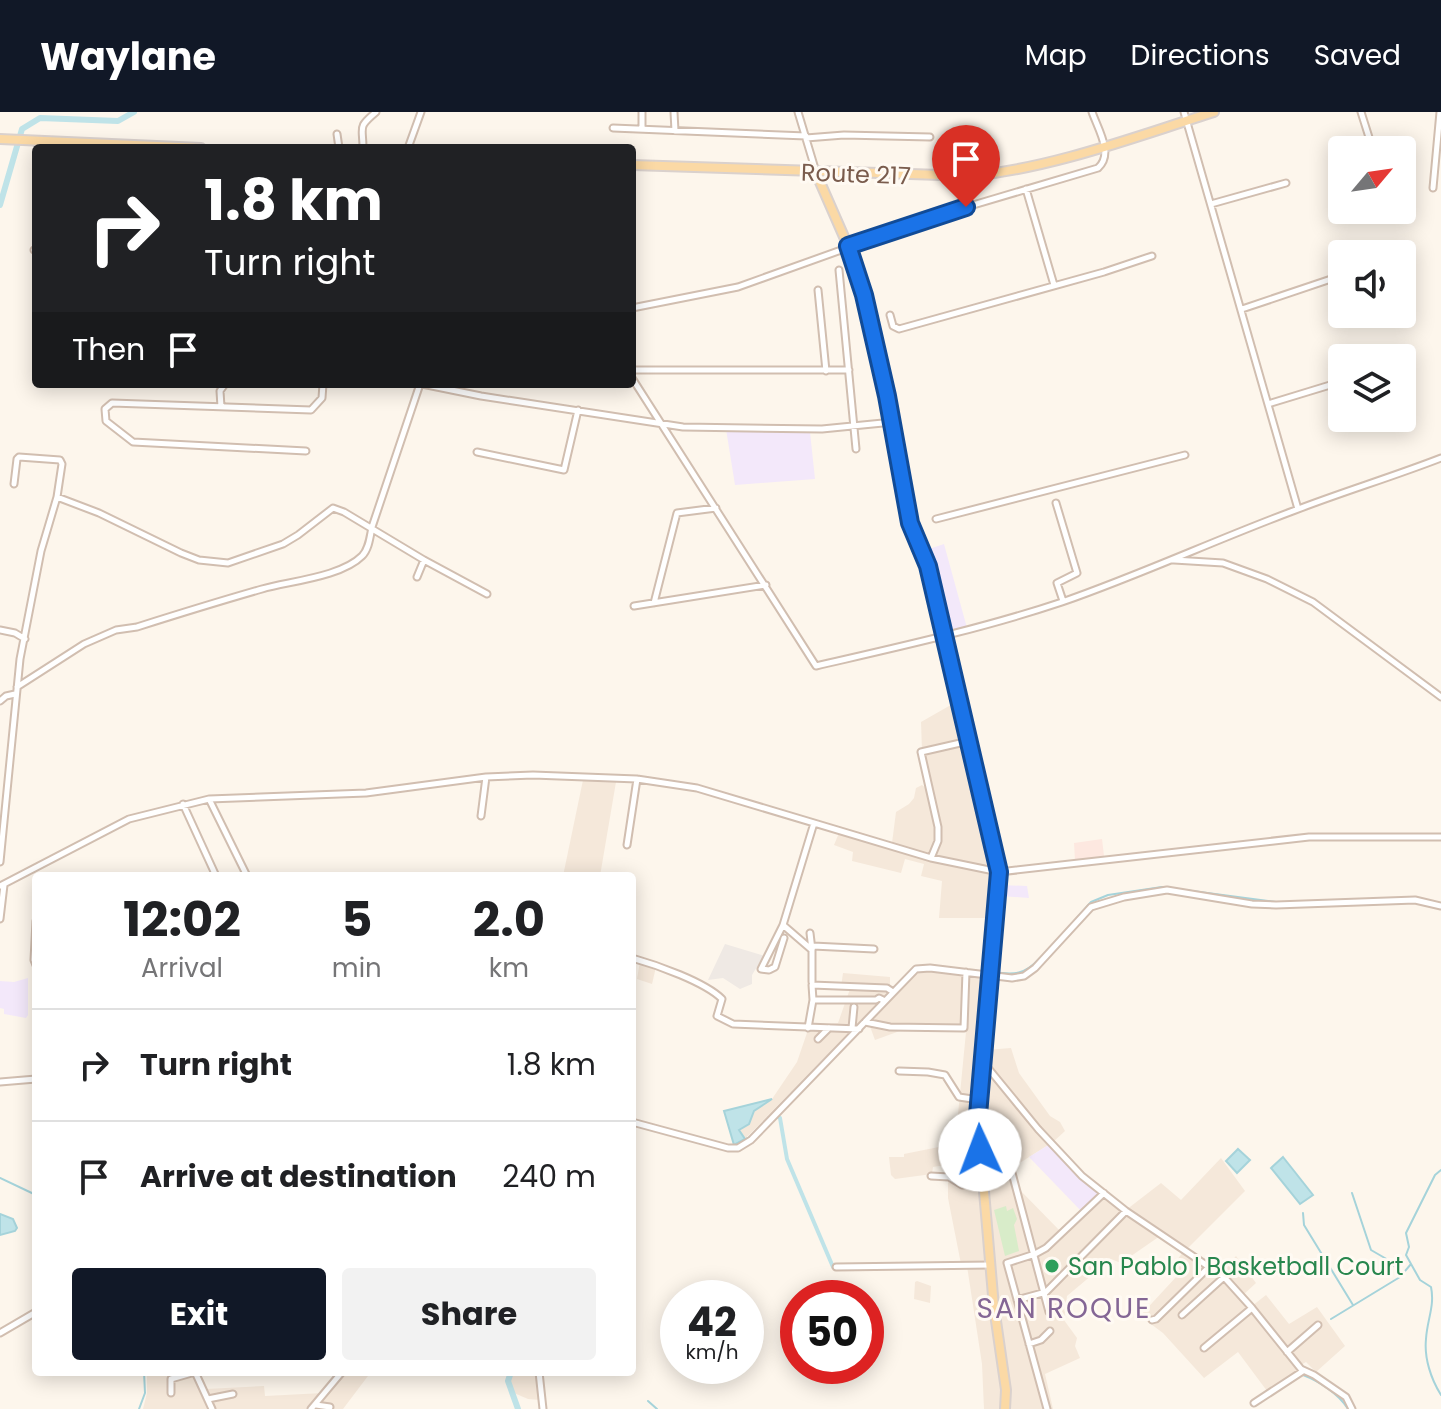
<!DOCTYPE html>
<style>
:root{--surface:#fff;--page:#f2f2f2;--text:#202124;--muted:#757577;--line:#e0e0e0;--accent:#111827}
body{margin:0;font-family:Poppins,sans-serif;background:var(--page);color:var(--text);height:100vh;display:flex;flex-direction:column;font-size:30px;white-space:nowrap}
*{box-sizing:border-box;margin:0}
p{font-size:26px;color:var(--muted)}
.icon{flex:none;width:44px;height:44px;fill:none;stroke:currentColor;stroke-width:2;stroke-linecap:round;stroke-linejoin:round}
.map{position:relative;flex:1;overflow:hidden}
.panel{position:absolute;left:32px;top:760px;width:604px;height:504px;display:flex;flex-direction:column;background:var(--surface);border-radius:8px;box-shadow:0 4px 20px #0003}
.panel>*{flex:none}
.guide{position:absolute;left:32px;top:32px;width:604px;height:244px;border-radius:8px;box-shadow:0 4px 20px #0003;background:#202124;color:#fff;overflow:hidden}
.needle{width:52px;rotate:61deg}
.buttons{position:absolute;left:1328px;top:24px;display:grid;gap:16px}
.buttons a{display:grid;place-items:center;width:88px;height:88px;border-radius:8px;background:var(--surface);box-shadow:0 4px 20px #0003;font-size:40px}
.speed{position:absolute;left:660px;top:1168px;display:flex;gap:16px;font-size:40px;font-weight:700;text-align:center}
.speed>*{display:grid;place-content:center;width:104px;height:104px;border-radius:50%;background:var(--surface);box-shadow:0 4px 20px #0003;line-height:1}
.speed small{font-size:20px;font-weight:400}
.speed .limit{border:12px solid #d22;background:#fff;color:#111}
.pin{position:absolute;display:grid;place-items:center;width:68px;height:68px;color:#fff;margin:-82px -34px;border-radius:50% 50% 50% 0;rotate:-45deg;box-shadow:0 0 8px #0007}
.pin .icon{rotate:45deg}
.me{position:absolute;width:88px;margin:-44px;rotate:358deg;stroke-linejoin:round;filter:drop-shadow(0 0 6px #0008)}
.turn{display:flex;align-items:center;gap:28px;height:168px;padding:0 40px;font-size:36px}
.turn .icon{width:104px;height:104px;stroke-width:2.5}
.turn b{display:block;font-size:56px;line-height:68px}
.then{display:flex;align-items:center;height:76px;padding:0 40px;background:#0003;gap:16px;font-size:30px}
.eta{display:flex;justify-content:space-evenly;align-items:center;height:136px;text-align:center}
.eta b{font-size:48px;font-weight:700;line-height:56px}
.primary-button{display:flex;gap:16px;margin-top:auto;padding:16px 40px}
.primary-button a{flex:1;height:92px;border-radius:8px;background:var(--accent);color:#fff;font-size:32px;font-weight:700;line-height:92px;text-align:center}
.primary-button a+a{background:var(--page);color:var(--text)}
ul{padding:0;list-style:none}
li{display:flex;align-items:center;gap:24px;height:112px;padding:0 40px;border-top:2px solid var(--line)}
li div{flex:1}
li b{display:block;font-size:30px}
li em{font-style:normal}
header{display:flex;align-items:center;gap:48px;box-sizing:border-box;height:112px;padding:0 40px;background:var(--accent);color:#fff}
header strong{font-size:38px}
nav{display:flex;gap:44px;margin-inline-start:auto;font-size:28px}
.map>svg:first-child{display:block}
.residential{fill:#f5e8da}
.commercial{fill:#fde8e0}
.industrial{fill:#efe9e4}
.education{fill:#f3e8fa}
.green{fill:#d8ecc9}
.water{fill:#bfe3e8;stroke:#a5d3da;stroke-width:2}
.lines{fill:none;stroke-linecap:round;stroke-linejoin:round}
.stream{stroke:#a5d3da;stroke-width:2}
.canal{stroke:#bfe3e8;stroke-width:4}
.river{stroke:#bfe3e8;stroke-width:6}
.minor-casing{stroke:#d1beb0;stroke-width:9}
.major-casing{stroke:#dad1cd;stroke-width:12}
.minor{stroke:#fff;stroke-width:5}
.major{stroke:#fbd9a5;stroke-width:8}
.route-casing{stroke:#114b97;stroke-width:20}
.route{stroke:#1a73e8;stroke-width:14}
.leisure-dot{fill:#2e9e5b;stroke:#fffaf3;stroke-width:3}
.labels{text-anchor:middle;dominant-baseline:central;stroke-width:6;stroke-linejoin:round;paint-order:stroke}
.street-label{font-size:24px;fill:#7a5c4d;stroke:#fffaf3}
.leisure-label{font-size:24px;fill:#27864d;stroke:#fffaf3;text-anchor:start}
.quarter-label{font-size:28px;letter-spacing:2px;fill:#846695;stroke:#fffaf3}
</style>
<header>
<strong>Waylane</strong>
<nav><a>Map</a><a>Directions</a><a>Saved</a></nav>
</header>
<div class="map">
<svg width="1441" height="1297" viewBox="0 0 1441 1297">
<rect width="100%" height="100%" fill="#fdf6ec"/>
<path class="residential" d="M956,590l39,168 -60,-13 4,-16 -17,-90 -1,-29z
M583,668l33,2 -16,94h-37z
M922,673l5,4 9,39 -3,29 -41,-14 4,-31 13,-8 5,-6 2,-10z
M839,721l160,42 -5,43h-55l3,-37 -21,-5 3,-12 -19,-5 -4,14 -49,-12 1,-9 -19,-7z
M640,849l16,6 -4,17 -15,-5z
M926,857l63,7 -12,119 12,169h-28l-13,-66v-19l14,4 -4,-36 -3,-2 11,-113 -14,-4h-44l-33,12 -7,-19 49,-51z
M843,861l47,4v13l-145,149 -6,-9 10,-6 5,-13 18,-12 25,-37 12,-35 29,-4 12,-34 -9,-2z
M1011,936l8,25 31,43 10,6 5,9 -13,12 -67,-81 1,-12z
M983,953l67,79 -43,27 -25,7 -4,-60z
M944,1034l2,19 -13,2 -1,7 -37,5 -4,-4 -2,-18h15v-3z
M1221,1046l24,33 -58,58 -61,-39 35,-27 20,17z
M1011,1060l6,15 45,46 -17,15 -39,16 41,145h-40l-25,-230z
M1103,1084l20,16 -74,76h-3l-10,-33z
M1126,1101l34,23 -39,27 -10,-4 -44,37 -3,24 13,18 -2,8 5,12 -35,16 8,35h-3l-41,-145 25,-9 12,40z
M1183,1140l39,27 28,30 50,64 -30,22 -32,-43 -34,26 -41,-45 -23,-17 37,-40 -5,-9z
M1236,1144l20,27 -14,13 -22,-22z
M967,1154h21l15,116 1,27h-20l-2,-45z
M917,1169l14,5 -1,17 -16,-4 1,-17z
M1266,1183l23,29 28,-17 28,39 -29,26 -10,-10 -7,4 -47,-60z
M147,1260h45l18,37h-67l4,-16z
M343,1260h28l-28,37h-30z
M513,1260h24l3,28 -12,-1 -14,-6 -4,-12z
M264,1274l1,10 58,-3 -13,16h-96l-9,-20z"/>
<path class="commercial" d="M1102,727l2,17 -29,4 -1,-17z"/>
<path class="industrial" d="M725,832l43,13 -3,6 -4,-3 -9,15v9l-12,5 -17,-11 -15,2z"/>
<path class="education" d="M726,317l84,3 5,47 -80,6z
M944,432l23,84 -21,6 -20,-84z
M1000,773l27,1 2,12 -29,-2z
M28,866v37l-2,3 -22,-4v-5l-4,-1v-27l14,1z
M1050,1032l50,51 -17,18 -54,-56z"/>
<path class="green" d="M1006,1094l1,5 6,-3 4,11 -3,6 5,26 -14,5 -11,-46z"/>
<path class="water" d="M772,987l-18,12 -5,13 -10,6 6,9 -11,6 -10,-34z
M1238,1037l12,11 -13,13 -11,-12z
M1283,1045l30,38 -13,9 -29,-36z
M0,1102l13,5 4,9 -2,3 -15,4z"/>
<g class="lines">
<path class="stream" d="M1053,833l38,-43 17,-7 54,-8 114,15
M968,858l19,2
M993,860c21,3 32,3 47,-14
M893,877l18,-18
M806,967l29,-30
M733,1034l17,-9 32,-33
M1441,1058l-6,5 -29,58 3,14 -3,8 14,25 11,7c4,19 -4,33 -5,52 -2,19 5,40 15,56
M0,1066l36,17
M1352,1081l19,57 19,11 12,14
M1303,1101l1,12 49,80
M1331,1207l69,-42 11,-13
M1303,1263c16,6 36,19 45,34
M648,1289l9,8
M139,1297l6,-16 -1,-21"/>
<path class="canal" d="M769,1006l2,2 6,-4 3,2 7,41 46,108"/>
<path class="river" d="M0,93l22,-76 18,-11 78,3 16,-9
M511,1260l-3,9 10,28"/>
<g class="minor-casing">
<path id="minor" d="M642,0v16
M674,0l1,19
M798,0l18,60
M1184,0l114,397
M1361,0l12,38
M613,16l193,8
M337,22l2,14
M806,26l38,-3 86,2
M363,36c0,-22 -6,-20 13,-36
M408,36l13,-36
M1433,76l7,-76
M1026,77l28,96
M1211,92l75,-21
M34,138h2
M839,158l17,179
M818,178l8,81
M632,196l106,-21 198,-71 162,-48c16,-14 0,-39 -6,-56
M1242,197l98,-33
M890,203l3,11 6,3 205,-57 48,-16
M632,258h217
M632,266l184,288c82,-19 165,-37 246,-64 78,-27 153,-62 231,-91 49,-19 99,-34 148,-53
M422,272l59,12 202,31 139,2 71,-7
M1268,292l72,-22
M221,295l-1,-16 5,-7
M306,339l-173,-9 -27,-21 -1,-12 7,-6 199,7 11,-12 1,-14
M477,340l87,18 14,-60
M57,385l42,16 82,40 18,7 29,3 55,-19 15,-9 35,-27 11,4 80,48 63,34
M1056,391l21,70 -20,10 6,18
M936,407l249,-64
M1174,448l49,3 44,16 46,23 128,95
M417,465l7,-17
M654,491l23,-90 39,-5
M634,494l132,-21
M0,518l15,3 10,6
M17,575l67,-43 32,-14 21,-3c41,-13 83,-26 125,-38 28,-8 79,-12 100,-33 7,-7 8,-19 10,-29l48,-143
M0,589l6,-5 9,-2
M209,687l38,77
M183,692l33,72
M481,704l5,-39
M627,733l10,-66
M931,746l7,-17v-14l-17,-75 48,-11
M0,750l20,-203 21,-108 16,-54 5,-33 -2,-4 -41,-3 -2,2 -3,25
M0,774l129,-67 80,-20 157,-6 120,-16 47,-2 104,4 60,9 234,70 68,14 310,-35h132
M0,807l4,-34
M36,809l-2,39 2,5
M783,813l29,25v32
M810,821l2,17 1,-4 61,3
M784,826l-9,29 -6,3 -8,-1 22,-44 31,-102
M632,846c25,7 73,24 90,41l-5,17 16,8 126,5
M813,888h63l3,-2 6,3
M865,910l25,5 74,1 2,-56
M808,916l5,-28 -1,-15 75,3 6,4
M852,916l2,-21
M818,927l11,-11
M984,951l54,66 44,47 44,35 98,66 28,31 49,61 13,6 32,22 6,12
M899,959l29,1 17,3 14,22 20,3
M0,970l36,-3
M632,1010l96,26h10l13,-8 165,-171 14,-1 82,10 12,-2 11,-8 56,-61 33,-10 43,-7 85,14 24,1 139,-5 26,6
M931,1064l18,1 13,8 20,-1
M982,1066l25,-7 5,2 37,139
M836,1155l155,-2
M1017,1188l29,-8 80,-81
M1182,1203l42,-38
M1152,1208l4,-1 54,-53
M0,1221l36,-21
M1029,1232l12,-4 9,-9
M1204,1236l48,-40
M1287,1240l31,-27
M195,1260l17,37
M539,1260l4,37
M171,1281v-14l24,-7
M208,1287l25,-5
M1254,1291l49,-32
M316,1293l14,2
M311,1297l31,-37
M1047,1297l-40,-146 28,-9 11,-6 58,-55"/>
</g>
<g class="major-casing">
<path id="major" d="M0,27l201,9
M632,53l340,11c84,-9 162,-39 242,-64
M816,61l32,73 16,49 29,127 17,101 18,43 71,306 -21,250 16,185 12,83 -1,19"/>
</g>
<use href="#minor" class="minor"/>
<use href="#major" class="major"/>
</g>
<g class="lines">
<g class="route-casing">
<path id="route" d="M966,95l-118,39 16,49 23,101 23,127 18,43 71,306 -21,243 2,35"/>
</g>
<use href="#route" class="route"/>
</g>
<circle class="leisure-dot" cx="1052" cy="1154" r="8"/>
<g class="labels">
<g class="street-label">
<text transform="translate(856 62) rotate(2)">Route 217</text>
</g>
<g class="leisure-label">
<text x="1068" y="1154">San Pablo I Basketball Court</text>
</g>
<g class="quarter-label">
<text x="1064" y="1196">SAN ROQUE</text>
</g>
</g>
</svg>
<div class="buttons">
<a><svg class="needle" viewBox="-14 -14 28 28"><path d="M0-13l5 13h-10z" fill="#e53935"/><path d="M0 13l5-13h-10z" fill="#757577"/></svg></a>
<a><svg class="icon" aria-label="sound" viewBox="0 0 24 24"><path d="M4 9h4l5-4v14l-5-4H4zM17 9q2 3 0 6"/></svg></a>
<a><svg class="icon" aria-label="layers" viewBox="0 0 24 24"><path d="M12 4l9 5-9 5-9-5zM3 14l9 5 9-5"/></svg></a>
</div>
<div class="speed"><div>42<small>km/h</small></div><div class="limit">50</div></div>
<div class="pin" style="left:966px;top:95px;background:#d93025"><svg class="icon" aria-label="arrive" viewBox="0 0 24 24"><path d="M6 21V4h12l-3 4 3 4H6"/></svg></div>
<svg class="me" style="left:980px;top:1038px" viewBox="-20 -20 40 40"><circle r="19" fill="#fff"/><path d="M0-13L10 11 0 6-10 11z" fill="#1a73e8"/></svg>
<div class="guide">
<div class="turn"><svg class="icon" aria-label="right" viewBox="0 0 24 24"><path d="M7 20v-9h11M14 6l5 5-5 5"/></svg><div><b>1.8 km</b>Turn right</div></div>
<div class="then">Then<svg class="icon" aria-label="arrive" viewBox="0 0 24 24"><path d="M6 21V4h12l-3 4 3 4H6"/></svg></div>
</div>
<section class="panel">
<div class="eta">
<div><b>12:02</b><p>Arrival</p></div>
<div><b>5</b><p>min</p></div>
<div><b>2.0</b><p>km</p></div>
</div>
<ul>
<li><svg class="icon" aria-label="right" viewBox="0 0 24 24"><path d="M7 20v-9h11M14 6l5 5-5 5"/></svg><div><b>Turn right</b></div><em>1.8 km</em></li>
<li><svg class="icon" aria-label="arrive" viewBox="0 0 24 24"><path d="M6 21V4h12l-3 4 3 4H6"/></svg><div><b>Arrive at destination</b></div><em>240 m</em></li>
</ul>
<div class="primary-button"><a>Exit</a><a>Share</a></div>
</section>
</div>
